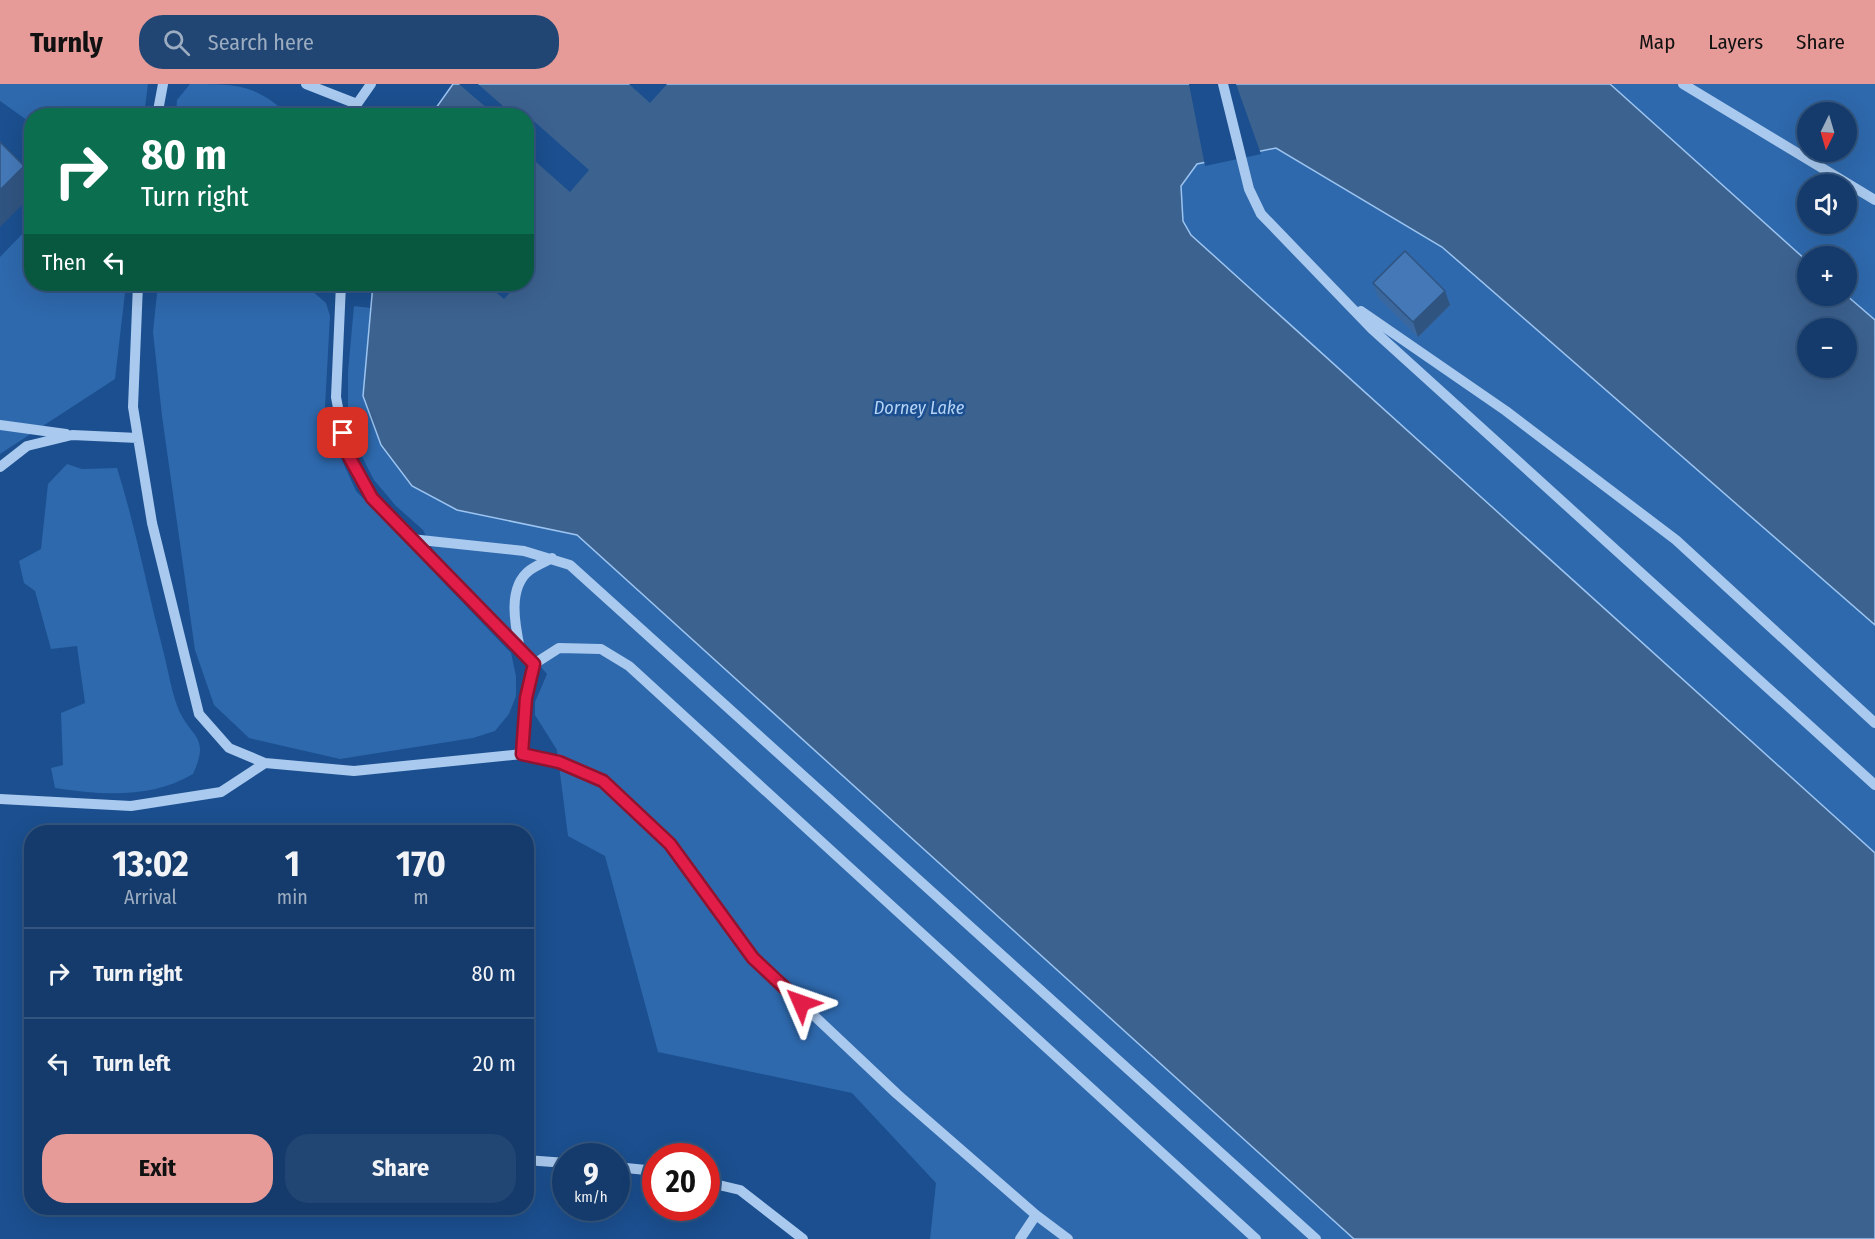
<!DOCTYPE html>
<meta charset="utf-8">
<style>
:root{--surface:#143b6b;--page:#214673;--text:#f1f3f6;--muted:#9dadc1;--line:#33557e;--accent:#e69b98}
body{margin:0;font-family:"Fira Sans Condensed",sans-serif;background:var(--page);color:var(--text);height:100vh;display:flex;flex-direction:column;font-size:22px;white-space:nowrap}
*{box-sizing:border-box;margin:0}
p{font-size:20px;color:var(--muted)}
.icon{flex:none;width:33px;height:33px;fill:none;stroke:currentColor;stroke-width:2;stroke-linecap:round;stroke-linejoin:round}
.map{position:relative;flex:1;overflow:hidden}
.panel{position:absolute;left:24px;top:741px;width:510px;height:390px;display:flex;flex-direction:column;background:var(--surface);border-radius:24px;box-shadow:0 6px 24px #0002,0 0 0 2px var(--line)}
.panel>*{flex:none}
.guide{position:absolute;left:24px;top:24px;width:510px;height:183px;border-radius:24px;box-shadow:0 6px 24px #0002,0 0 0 2px var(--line);background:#0b6e4f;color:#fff;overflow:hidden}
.needle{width:39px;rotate:185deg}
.buttons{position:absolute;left:1797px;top:18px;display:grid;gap:12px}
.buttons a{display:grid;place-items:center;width:60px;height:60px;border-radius:50%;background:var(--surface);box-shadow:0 6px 24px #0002,0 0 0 2px var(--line);font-size:30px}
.speed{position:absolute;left:552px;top:1059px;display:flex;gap:12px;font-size:30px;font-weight:700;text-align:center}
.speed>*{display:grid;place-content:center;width:78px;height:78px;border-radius:50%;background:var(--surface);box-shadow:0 6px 24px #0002,0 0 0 2px var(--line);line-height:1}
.speed small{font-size:15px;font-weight:400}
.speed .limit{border:9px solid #d22;background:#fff;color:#111}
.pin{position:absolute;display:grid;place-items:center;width:51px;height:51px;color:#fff;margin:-26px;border-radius:12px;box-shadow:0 3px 9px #0006}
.me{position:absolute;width:66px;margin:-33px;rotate:313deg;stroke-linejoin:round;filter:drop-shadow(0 0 4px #0008)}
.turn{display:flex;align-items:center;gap:21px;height:126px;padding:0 18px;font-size:27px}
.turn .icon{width:78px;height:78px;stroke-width:2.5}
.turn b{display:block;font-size:42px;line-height:51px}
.then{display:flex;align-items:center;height:57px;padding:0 18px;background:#0003;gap:12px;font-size:22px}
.eta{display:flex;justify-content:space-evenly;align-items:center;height:102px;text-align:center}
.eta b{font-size:36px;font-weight:700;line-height:42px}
.action{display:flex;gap:12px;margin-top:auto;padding:12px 18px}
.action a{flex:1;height:69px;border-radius:24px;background:var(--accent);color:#111;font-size:24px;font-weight:700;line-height:69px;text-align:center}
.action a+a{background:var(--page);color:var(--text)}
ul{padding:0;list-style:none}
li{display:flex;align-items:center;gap:18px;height:90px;padding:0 18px;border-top:2px solid var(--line)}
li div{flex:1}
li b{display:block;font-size:22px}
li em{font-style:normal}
header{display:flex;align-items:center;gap:36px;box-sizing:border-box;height:84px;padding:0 30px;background:var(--accent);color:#111}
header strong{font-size:28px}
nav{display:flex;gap:33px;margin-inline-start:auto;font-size:21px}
.search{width:420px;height:54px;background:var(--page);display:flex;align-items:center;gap:15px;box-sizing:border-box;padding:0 21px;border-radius:24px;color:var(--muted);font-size:22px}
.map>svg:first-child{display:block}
.green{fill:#2e69ad;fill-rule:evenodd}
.water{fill:#3c6290;stroke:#9cc4f0;stroke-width:1.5;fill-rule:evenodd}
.pier{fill:#1b4f8f}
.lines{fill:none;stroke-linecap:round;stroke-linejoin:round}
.minor{stroke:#a9c9ee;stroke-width:10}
.wall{fill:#3a679d}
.shaded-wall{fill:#305480}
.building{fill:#4478b7;stroke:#305480;stroke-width:1.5}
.route-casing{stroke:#92132f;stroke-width:15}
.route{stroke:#e11d48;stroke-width:10}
.labels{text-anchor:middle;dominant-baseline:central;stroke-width:5;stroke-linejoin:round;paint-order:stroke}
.water-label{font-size:18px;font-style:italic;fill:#b5d3f5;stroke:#1b4f8f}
</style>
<header>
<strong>Turnly</strong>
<div class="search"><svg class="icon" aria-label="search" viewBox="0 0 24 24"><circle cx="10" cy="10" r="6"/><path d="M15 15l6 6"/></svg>Search here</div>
<nav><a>Map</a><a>Layers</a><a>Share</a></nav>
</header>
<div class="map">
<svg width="1875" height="1155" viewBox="0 0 1875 1155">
<rect width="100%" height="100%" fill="#1b4f8f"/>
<path class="green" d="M0,0h148l-4,31 -112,1 -1,7 -31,-22z
M190,0c48,0 64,0 99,31h-113l1,-15z
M1610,0h265v236l-28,-25 -1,-39h-38l-1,5zM1808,28h38v40h-38zM1808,100h38v40h-38z
M1275,64l167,99 433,378v228l-684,-618 -8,-14 -2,-35 16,-22z
M31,141l1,59h94l-11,95 -115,75v-197z
M158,200h146l22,19 4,13 -5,91 10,38 21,46 155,162 5,23v20l-7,18 -14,17 -22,7 -133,21 -91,-21 -35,-33 -19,-55 -33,-234 -9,-84z
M354,222l17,2 -8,88 18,49 76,65 120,25 777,704h-424l6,-56 -84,-90 -194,-41 -53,-196 -37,-20 -11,-86 -22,-35v-13l12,-28 -48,-56 -66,-68 -10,-20 -27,-24 -22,-26 -19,-37 -7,-28v-43z
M67,380l15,5 35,-1c19,60 30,121 46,182 5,19 8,40 15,58 12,30 33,27 15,66 -42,25 -92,21 -138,14l-4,-20 12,-3 -2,-52 24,-10 -8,-57 -26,3 -16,-58 -11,-8 -5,-22 22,-12 7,-65z"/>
<path class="water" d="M453,0h1157l197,177 1,35 38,-1 29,25v305l-433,-378 -166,-99 -79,16 -16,22 2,35 8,14 684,618v386h-521l-777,-704 -120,-25 -45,-24 -31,-41 -18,-49 10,-112h153v-168l-95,-1zM1808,244h38v40h-38z"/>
<path class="pier" d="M459,0h19l35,31 6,-7 70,62 -19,22 -43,-38 -1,-38 -31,-1z
M629,0h38l-17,19z
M1189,0h47l25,70 -56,12z
M486,200h32l-14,15z"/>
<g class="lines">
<path class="minor" d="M306,0l51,20
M1223,0l26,105 12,25 111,115 503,456
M1683,0l192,116
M157,32l6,-32
M356,32l1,-12 14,-20
M138,200l-5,123 19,116 47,191 30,34 36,15 89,8 168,-17 37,8 44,19 67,63 83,114 144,136 139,121 32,24
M341,200l-5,113 10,54 26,48 162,165
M1361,227l145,100 170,129 199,183
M0,341l66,9
M0,383l27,-21 45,-11 66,3
M411,455l113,12 46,14 746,674
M520,565c-5,-24 -13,-62 10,-79 7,-5 15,-8 22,-12
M522,670l4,-56 8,-34 25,-16 42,1 28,17 627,573
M0,715l131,7 90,-14 44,-29
M526,1076l40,3
M616,1083l40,4
M706,1098l34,8 63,49
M1020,1155l16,-24"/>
</g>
<path class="wall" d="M1373,199l72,8 5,14 -32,32 -40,-40z"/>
<path class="shaded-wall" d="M24,82l8,21v8l-32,32v-37z
M1445,207l5,14 -32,32 -5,-15z"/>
<path class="building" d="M0,58l24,24 -24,24z
M1405,167l40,40 -32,31 -40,-39z"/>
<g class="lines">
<g class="route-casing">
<path id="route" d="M343,349l3,18 26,47 162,166 -8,34 -4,56 37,8 44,19 67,63 83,114 48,45"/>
</g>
<use href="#route" class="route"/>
</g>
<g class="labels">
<g class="water-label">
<text x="919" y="324">Dorney Lake</text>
</g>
</g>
</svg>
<div class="buttons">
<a><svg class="needle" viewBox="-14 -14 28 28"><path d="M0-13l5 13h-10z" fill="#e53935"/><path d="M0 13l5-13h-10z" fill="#9dadc1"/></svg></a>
<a><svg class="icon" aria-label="sound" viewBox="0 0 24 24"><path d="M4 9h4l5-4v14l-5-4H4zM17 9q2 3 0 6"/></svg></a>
<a>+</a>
<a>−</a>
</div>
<div class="speed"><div>9<small>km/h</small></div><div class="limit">20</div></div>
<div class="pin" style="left:343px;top:349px;background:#d93025"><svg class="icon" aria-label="arrive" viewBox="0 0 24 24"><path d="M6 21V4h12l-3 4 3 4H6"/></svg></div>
<svg class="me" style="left:801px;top:919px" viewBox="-20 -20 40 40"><path d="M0-17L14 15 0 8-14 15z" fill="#e11d48" stroke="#fff" stroke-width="4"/></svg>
<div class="guide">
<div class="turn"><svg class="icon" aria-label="right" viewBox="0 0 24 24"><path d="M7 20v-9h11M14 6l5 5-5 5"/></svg><div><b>80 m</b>Turn right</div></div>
<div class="then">Then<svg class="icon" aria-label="left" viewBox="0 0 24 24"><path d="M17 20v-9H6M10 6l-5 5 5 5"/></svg></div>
</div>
<section class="panel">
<div class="eta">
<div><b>13:02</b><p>Arrival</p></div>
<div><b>1</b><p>min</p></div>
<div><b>170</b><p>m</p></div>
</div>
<ul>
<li><svg class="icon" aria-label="right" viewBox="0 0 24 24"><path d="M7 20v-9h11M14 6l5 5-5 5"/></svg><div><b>Turn right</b></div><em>80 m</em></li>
<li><svg class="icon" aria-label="left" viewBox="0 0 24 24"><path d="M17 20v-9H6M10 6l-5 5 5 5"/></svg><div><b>Turn left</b></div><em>20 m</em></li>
</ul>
<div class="action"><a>Exit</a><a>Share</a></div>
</section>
</div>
